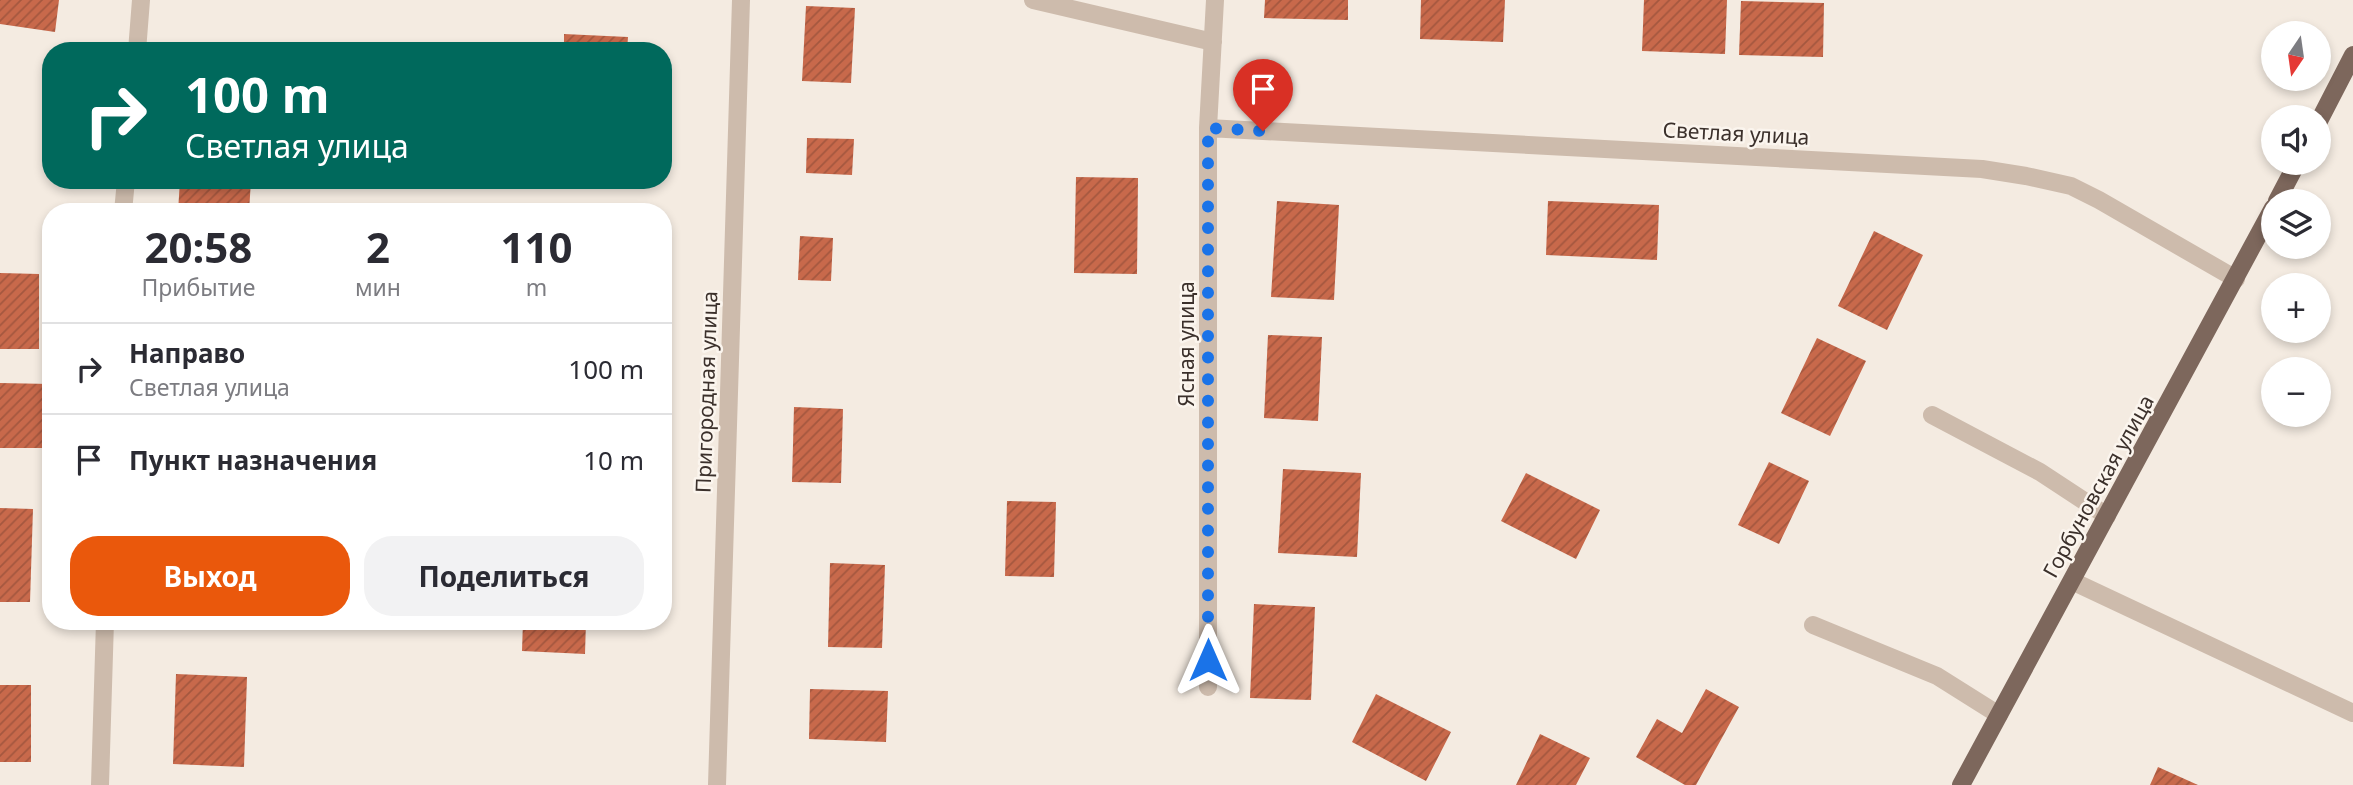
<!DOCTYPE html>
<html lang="ru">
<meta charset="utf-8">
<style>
:root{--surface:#fff;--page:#f2f2f3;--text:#2b2b33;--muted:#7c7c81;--line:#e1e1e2;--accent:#ea580c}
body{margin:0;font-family:"Noto Sans",sans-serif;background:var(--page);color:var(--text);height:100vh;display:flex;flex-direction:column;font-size:26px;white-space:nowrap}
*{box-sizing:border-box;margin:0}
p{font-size:23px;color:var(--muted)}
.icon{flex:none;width:38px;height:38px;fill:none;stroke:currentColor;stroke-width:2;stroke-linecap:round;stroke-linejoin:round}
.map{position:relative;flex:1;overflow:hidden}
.sheet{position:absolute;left:42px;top:203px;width:630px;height:427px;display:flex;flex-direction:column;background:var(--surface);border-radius:28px;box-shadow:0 4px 10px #0003}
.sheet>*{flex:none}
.guide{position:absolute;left:42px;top:42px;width:630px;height:147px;border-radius:28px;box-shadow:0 4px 10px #0003;background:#00695c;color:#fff;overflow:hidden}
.needle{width:46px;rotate:193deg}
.tools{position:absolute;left:2261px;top:21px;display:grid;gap:14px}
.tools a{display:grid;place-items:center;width:70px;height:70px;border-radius:50%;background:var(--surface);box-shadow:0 4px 10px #0003;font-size:35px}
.pin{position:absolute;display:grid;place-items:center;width:60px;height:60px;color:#fff;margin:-72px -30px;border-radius:50% 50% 50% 0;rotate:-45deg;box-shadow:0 0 7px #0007}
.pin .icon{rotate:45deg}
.me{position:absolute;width:77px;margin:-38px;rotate:0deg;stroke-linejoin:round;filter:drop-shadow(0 0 5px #0008)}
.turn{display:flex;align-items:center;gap:24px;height:147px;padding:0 28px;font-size:32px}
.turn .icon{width:91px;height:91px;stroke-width:2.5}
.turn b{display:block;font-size:49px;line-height:60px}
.eta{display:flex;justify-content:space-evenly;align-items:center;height:119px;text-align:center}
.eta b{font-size:42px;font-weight:700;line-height:49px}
.action{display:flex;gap:14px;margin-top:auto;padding:14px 28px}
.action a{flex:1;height:80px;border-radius:28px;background:var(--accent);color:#fff;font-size:28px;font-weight:700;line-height:80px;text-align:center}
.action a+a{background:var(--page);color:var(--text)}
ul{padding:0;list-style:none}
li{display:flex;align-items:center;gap:21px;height:91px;padding:0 28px;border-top:2px solid var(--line)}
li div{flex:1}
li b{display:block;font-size:26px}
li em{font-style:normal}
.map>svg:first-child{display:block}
.building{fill:url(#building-hatch)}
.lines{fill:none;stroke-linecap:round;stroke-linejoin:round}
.service{stroke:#cdbbac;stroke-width:18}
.minor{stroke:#cdbbac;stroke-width:18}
.primary{stroke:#7d675c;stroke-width:18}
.route{stroke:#1a73e8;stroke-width:12;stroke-dasharray:0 21.6}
.labels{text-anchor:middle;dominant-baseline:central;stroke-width:5;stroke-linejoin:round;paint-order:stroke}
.street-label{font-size:21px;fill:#3b302b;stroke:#fbf5ee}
</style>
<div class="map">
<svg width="2353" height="785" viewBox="0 0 2353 785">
<defs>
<pattern id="building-hatch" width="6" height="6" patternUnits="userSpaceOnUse" patternTransform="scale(1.75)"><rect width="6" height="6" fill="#c8694b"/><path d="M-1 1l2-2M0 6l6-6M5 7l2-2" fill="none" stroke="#a4573f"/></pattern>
</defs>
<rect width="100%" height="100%" fill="#f4ebe1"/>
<path class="building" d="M0,0h59l-4,32 -55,-8z
M1265,0h83v20l-84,-2z
M1421,0h84l-2,42 -83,-3z
M1644,0h83l-2,54 -83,-3z
M1741,1l83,2 -1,54 -84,-2z
M806,6l49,2 -4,75 -49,-2z
M564,34l64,3 -1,14h-63z
M807,138l47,1 -2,36 -46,-2z
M1076,177l62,1 -1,96 -63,-1z
M180,180h71l-2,32h-71z
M1277,201l62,4 -5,95 -63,-3z
M1548,201l111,4 -2,55 -111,-5z
M564,208l40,1v3h-40z
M1874,231l49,24 -36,75 -49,-24z
M800,236l33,2 -2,43 -33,-1z
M0,273l39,1v75h-39z
M1268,335l54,2 -4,84 -54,-3z
M1817,338l49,23 -36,75 -49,-23z
M0,383l51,1 -1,64h-50z
M794,407l49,2 -2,74 -49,-1z
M1769,462l40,19 -30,63 -41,-19z
M1283,469l78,4 -4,84 -79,-4z
M1526,473l74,37 -24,49 -75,-38z
M1007,501l49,1 -2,75 -49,-1z
M0,508l33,1 -3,93h-30z
M830,563l55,2 -3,83 -54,-1z
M1254,604l61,3 -4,93 -61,-2z
M523,621h63l-1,33 -63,-3z
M176,674l71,3 -3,90 -71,-3z
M0,685h31v77h-31z
M810,689l78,2 -2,51 -77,-3z
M1706,689l33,18 -43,78h-11l-49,-28 21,-38 25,14z
M1376,694l75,38 -25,49 -74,-39z
M1540,734l50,24 -14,27h-60z
M2158,767l40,18h-48z"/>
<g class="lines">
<path class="service" d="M1932,415l108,57 67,44
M1813,625l124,51 62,39"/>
<path class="minor" d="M1033,0l180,42
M137,51l4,-51
M1208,128l774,41 44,7 45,10 28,14 137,79
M123,212l3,-32
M2072,581l281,132
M1208,687v-559l7,-128
M100,785l5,-164
M717,785l24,-785"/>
<path class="primary" d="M2319,121l34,-66
M2277,201l20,-38
M1961,785l312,-577"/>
</g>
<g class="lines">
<path class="route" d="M1208,660v-532l55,3"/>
</g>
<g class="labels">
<g class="street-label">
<text transform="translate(1736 133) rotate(3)">Светлая улица</text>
<text transform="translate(1186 344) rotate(-90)">Ясная улица</text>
<text transform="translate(706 392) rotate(-88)">Пригородная улица</text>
<text transform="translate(2098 486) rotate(-61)">Горбуновская улица</text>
</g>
</g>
</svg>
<div class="tools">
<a><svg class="needle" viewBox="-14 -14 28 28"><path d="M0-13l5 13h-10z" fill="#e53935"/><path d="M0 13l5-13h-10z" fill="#7c7c81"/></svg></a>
<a><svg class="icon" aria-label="sound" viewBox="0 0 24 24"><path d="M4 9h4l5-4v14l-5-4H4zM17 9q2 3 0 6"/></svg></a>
<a><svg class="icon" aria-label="layers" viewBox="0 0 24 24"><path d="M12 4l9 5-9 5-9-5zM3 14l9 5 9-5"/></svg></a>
<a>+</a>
<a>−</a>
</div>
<div class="pin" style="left:1263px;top:131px;background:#d93025"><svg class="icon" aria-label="arrive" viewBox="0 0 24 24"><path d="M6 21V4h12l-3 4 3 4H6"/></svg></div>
<svg class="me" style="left:1208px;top:660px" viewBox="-20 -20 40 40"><path d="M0-17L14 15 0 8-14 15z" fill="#1a73e8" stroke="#fff" stroke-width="4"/></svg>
<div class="guide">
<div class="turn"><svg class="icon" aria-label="right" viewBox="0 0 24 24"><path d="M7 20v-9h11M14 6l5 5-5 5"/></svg><div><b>100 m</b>Светлая улица</div></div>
</div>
<section class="sheet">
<div class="eta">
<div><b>20:58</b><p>Прибытие</p></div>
<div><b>2</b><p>мин</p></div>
<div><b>110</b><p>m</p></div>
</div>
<ul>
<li><svg class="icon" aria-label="right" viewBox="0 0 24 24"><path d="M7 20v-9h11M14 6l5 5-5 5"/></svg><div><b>Направо</b><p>Светлая улица</p></div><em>100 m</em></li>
<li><svg class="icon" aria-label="arrive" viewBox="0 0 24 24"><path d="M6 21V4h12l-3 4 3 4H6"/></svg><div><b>Пункт назначения</b></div><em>10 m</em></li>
</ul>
<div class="action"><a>Выход</a><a>Поделиться</a></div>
</section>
</div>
